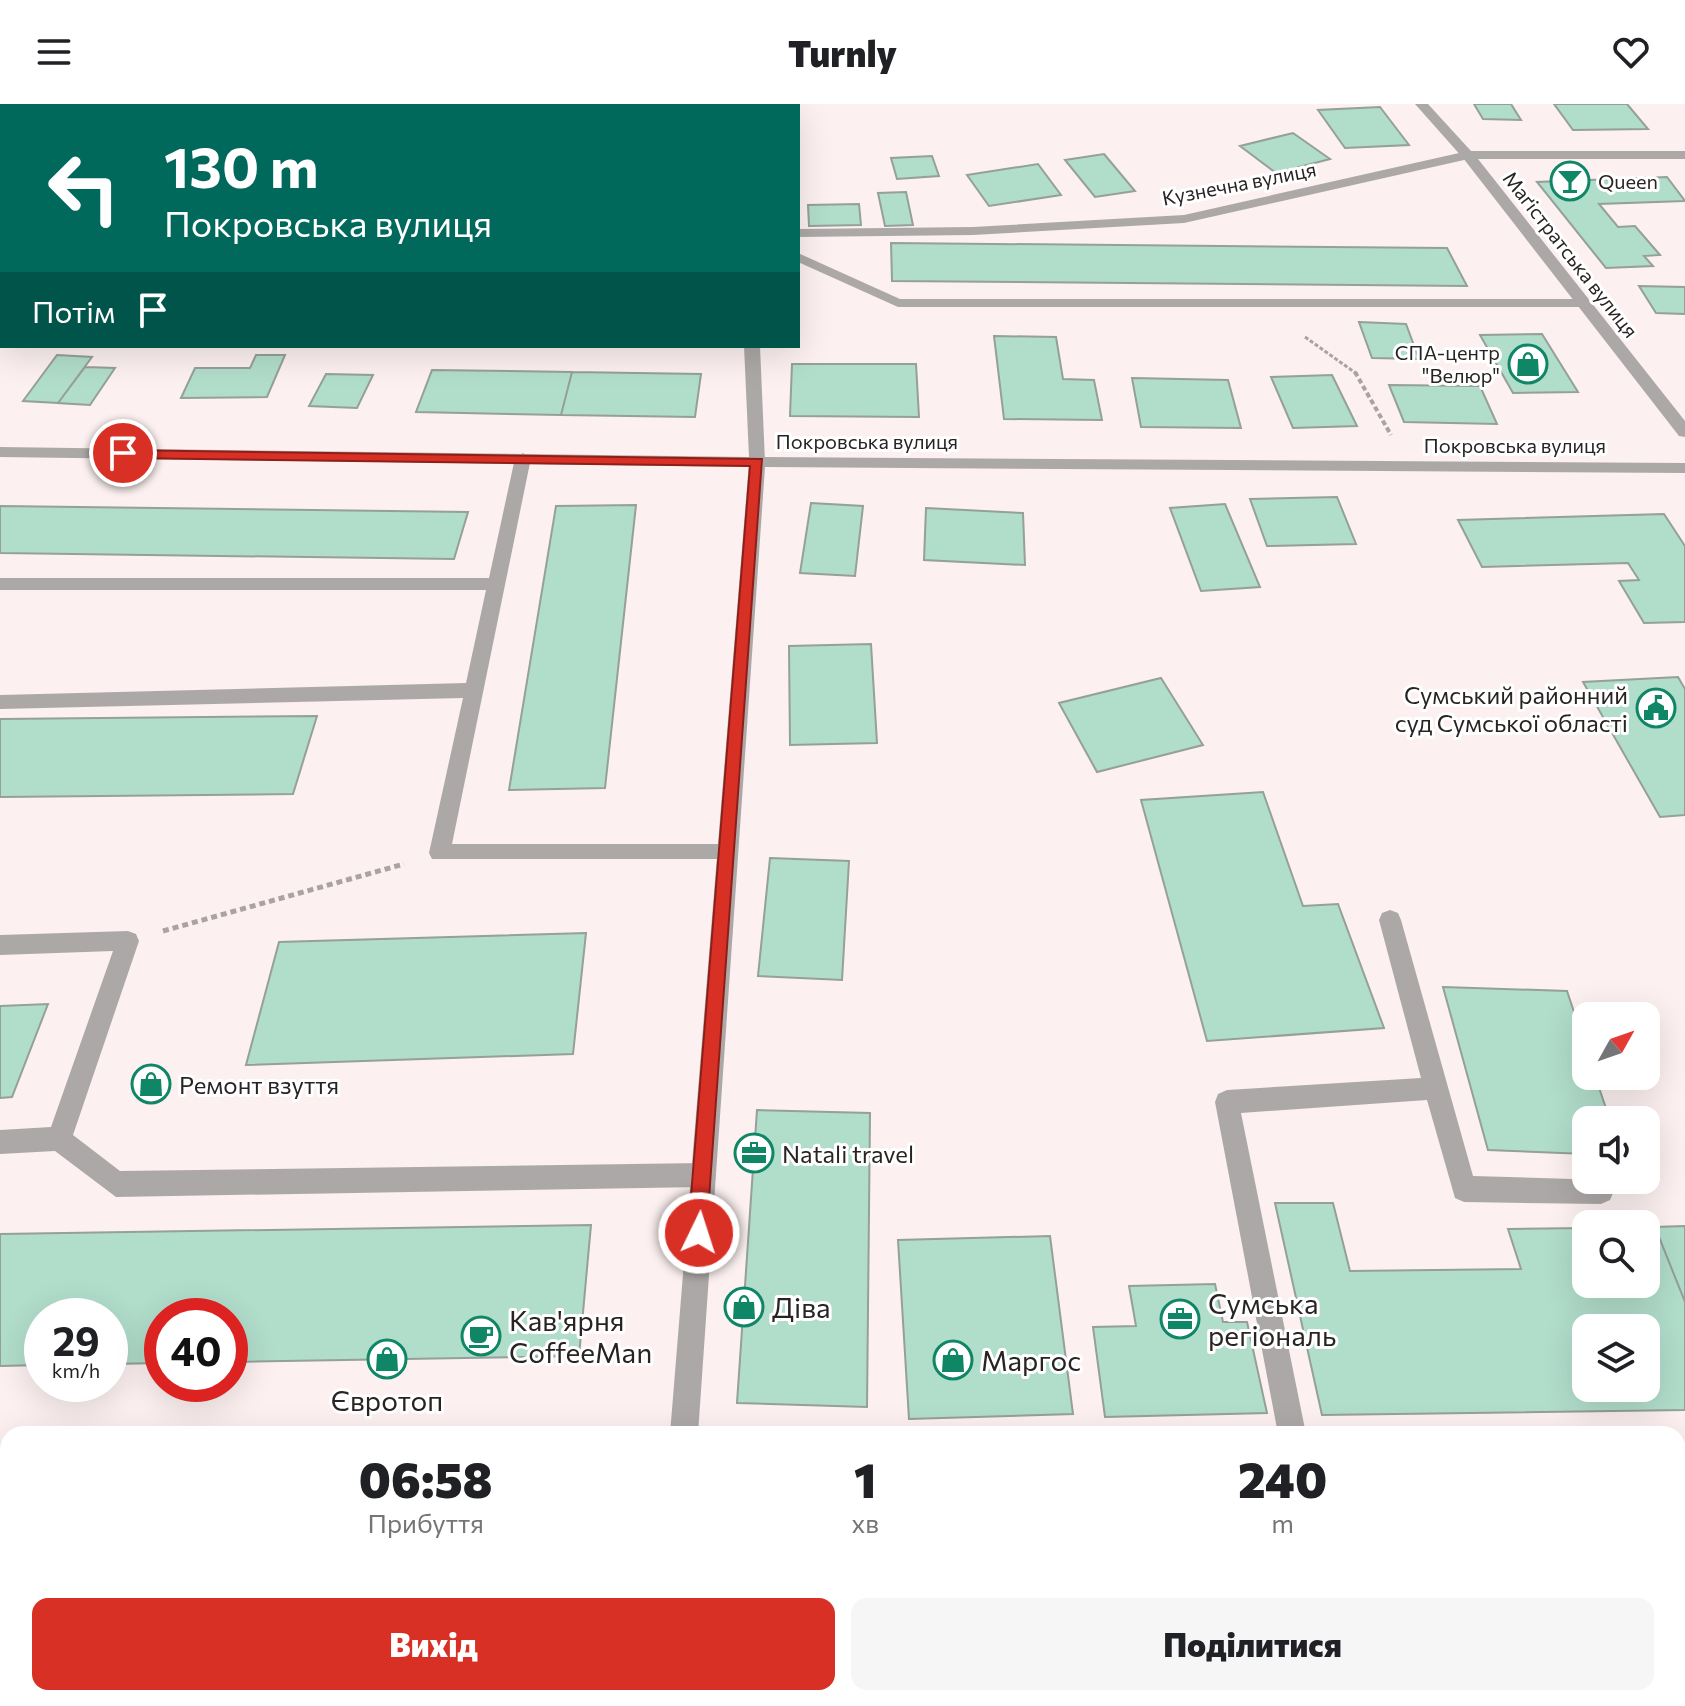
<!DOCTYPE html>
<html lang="uk">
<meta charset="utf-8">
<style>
:root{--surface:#fff;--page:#f6f6f6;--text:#202124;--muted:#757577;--accent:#d93025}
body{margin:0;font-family:Commissioner,sans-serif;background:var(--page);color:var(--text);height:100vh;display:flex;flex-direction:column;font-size:30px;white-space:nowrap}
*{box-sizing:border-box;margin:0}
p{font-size:26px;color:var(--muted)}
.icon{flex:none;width:44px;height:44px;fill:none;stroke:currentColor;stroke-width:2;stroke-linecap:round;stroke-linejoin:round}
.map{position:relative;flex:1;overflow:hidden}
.drawer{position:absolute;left:0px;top:1322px;width:1686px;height:280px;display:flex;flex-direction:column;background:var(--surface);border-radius:24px 24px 0 0;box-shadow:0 8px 32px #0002}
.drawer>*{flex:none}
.top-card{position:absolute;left:0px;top:0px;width:800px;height:244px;box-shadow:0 8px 32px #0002;background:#00695c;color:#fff;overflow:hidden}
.needle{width:52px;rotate:50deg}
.buttons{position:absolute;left:1572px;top:898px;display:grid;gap:16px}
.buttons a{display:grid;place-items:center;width:88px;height:88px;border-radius:16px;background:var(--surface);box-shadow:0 8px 32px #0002;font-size:40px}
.speed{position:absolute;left:24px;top:1194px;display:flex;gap:16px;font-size:40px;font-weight:700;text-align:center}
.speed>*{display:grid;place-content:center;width:104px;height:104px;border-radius:50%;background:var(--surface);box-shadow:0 8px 32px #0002;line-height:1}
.speed small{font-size:20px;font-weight:400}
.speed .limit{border:12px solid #d22;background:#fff;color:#111}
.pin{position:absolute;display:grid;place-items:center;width:68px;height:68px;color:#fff;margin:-34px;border:4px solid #fff;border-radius:50%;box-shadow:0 2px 8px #0007}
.me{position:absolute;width:88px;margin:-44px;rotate:4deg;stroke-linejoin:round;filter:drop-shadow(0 0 6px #0008)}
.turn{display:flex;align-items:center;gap:28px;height:168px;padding:0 32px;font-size:36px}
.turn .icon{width:104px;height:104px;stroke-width:2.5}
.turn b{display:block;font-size:56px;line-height:68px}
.then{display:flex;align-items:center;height:76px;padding:0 32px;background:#0003;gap:16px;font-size:30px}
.eta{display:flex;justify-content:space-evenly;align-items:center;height:136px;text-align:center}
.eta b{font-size:48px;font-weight:800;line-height:56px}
.cta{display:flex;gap:16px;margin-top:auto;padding:16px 32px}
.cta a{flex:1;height:92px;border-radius:16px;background:var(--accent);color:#fff;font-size:32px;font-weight:800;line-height:92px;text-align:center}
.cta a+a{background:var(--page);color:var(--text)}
header{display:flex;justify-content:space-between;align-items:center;height:104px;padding:0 32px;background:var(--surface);font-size:36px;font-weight:800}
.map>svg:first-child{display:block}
.building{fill:#b1ddcb;stroke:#959f9b;stroke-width:2;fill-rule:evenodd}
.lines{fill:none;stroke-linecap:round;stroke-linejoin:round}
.path-far2{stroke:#aba2a2;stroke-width:3;stroke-dasharray:4 2;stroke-linecap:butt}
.path-far1{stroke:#aba2a2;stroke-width:4;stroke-dasharray:5 3;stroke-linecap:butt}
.path{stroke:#aba2a2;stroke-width:5;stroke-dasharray:6 4;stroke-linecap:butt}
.service{fill:#ada8a8;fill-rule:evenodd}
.minor{fill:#ada8a8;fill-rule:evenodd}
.tertiary{fill:#ada8a8;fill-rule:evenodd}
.secondary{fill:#8b8484;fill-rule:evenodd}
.route{fill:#d93025;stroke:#8d1f18;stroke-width:2}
.labels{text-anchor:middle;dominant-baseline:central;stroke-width:6;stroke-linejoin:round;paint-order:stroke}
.far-poi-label{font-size:20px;fill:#292424;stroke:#fff;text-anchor:start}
.far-street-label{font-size:20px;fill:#292424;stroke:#fff}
.poi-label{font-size:24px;fill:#292424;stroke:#fff;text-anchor:start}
.near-poi-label{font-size:28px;fill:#292424;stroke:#fff;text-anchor:start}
</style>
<header><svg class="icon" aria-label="menu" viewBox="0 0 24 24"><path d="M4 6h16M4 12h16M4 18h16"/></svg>Turnly<svg class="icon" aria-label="heart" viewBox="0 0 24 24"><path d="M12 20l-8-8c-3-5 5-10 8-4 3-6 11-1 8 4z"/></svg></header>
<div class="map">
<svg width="1685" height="1602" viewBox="0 0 1685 1602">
<rect width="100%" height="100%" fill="#fcf0f0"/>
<path class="building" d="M1474,0h37l10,16 -38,-1z
M1554,0h73l21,25 -75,1z
M1380,3l29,38 -64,3 -27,-38z
M1293,29l37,26 -54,14 -36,-27z
M1104,50l31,37 -40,6 -30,-37z
M932,52l7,20 -42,3 -6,-21z
M1038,60l23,31 -72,11 -22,-31z
M1667,73l18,24 -86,3 19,23 17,-1 25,29 -16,1 9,10 -47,2 -69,-86z
M906,88l7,33 -28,1 -7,-33z
M859,100l2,21 -52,1 -1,-21z
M891,139l556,5 20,38 -575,-5z
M1639,182l46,1v27l-29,-1z
M1359,218l47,2 13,35 -47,-1z
M1542,230l36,58 -65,1 -33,-58z
M994,232l62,1 7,42 31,1 8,40 -98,-1z
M57,251l35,2 -34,46 -35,-2z
M256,251h29l-18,42 -86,1 14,-30h55z
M792,260h124l3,53 -129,-1z
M85,263l30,1 -25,37 -32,-2z
M432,266l140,2 -11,43 -145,-3z
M572,268l129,2 -6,43 -134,-2z
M326,270l47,1 -16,33 -48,-2z
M1332,271l25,51 -64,2 -22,-51z
M1132,274l96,2 13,48 -100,-1z
M1389,281l91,1 17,38 -93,-2z
M1337,393l19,47 -89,2 -17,-47z
M811,399l52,3 -8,70 -55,-3z
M1225,400l35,83 -59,4 -31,-83z
M636,401l-31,283 -96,2 47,-284z
M0,402l468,6 -14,47 -454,-6z
M926,404l97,5 2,52 -101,-5z
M1664,410l21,32v76l-41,1 -25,-42 20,-1 -11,-17 -146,4 -24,-47z
M871,540l6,99 -87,2 -1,-99z
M1678,573l7,12v126l-25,2 -77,-135z
M1161,574l42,67 -106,27 -38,-69z
M317,612l-24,78 -293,3v-78z
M1263,688l40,114 35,-2 46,124 -177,13 -66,-241z
M770,754l79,3 -7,119 -84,-4z
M586,829l-13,121 -327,11 33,-123z
M1443,883l124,4 19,57v28h9l15,44h-24v34l-98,-4z
M48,900l-36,93 -12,1v-92z
M757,1006l113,3 -3,294 -130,-4z
M1275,1099h58l17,68 171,-2 -13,-40 78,-1v56h60v-57h9l30,75v108l-363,5zM1586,1224h60v60h-60z
M591,1121l-12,131 -349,6v-46h-68v47l-52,1v-48h-68v49l-42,1v-132z
M1685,1122v76l-30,-75z
M1050,1132l23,178 -164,5 -11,-179z
M1215,1180l8,38h24l20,91 -162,4 -12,-90 43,-1 -7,-40z
M1678,1593h7v9h-286z
M342,1594h188l-1,8h-188z
M1105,1598v4l-126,-1z"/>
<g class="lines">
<path class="path-far2" d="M1305,233l52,37"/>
<path class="path-far1" d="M1355,268l36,63"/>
<path class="path" d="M163,827l241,-67"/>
<path class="service" d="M798,149l102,46h684l7,4 -7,4h-686l-100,-45z
M523,349l8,5 -79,386h275l8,3 3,6 -3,6h-303l-3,-6 34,-155 -463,11v-14l466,-12 20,-93h-486v-12h489l26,-120z
M1390,806l8,3 3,7 72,256 132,4 9,11 -4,9 -9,4 -137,-2 -9,-4 -28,-98 -186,13 65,321h-28l-63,-332 3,-8 9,-4 194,-12 -42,-158 3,-7z
M128,827l8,3 3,7 -66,194 47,36 583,-8 9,3 4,9 -4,9 -9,3 -587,10 -61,-46 -55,3v-24l51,-3 62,-176 -113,4v-20z"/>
<path class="minor" d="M766,0h12v2h-12z
M0,42l2,1v8l-2,-1z
M1468,47l6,4 -1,3 -289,65 -211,12 -175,2v-8l175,-2 211,-12z
M744,242h16l5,116 -8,5 -757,-10v-10l749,10z"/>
<path class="tertiary" d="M1415,0h13l43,47h214v8h-207l207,262v16l-6,-1 -216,-278z
M757,353l928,6v10l-920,-6 -67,967h-28l79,-972z
M656,1594h32l-1,8h-32z"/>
<path class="secondary" d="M1678,1404h7v30h-7z
M8,1417v30l-8,1v-30z"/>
</g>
<path class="route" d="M118,346l644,9 -56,781 -7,3 -8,-3 -3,-7 62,-767 -627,-8 -5,-2z"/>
<defs>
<g id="bar-ring" transform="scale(2)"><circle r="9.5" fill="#fff" stroke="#0f8666" stroke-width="1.5"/><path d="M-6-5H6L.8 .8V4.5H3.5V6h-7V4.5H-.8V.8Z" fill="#0f8666"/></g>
<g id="shop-ring" transform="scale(2)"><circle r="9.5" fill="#fff" stroke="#0f8666" stroke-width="1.5"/><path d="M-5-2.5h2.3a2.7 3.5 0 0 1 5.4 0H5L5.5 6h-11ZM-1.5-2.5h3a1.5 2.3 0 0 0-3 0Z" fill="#0f8666"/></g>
<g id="civic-ring" transform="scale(2)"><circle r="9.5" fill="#fff" stroke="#0f8666" stroke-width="1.5"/><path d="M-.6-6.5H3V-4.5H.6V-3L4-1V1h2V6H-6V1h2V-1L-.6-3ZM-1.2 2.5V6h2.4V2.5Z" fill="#0f8666"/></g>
<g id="office-ring" transform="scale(2)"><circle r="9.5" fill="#fff" stroke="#0f8666" stroke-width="1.5"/><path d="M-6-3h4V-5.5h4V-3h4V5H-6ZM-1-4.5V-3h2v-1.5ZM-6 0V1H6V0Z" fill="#0f8666"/></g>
<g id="cafe-ring" transform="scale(2)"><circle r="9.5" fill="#fff" stroke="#0f8666" stroke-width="1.5"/><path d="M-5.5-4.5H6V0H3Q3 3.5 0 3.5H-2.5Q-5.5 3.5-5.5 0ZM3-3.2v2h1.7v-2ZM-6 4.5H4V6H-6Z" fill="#0f8666"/></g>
</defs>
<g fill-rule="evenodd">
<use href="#bar-ring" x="1570" y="77"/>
<use href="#shop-ring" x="1528" y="260"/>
<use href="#civic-ring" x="1656" y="604"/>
<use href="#shop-ring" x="151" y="980"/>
<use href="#office-ring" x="754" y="1049"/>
<use href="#shop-ring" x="744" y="1203"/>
<use href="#office-ring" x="1180" y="1215"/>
<use href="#cafe-ring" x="481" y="1232"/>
<use href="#shop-ring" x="387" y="1255"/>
<use href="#shop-ring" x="953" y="1256"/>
</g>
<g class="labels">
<g class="far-poi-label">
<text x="1598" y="77">Queen</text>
<text x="1500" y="248" text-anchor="end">СПА-центр<tspan x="1500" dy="23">"Велюр"</tspan></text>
</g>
<g class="far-street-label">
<text transform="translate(1239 79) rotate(-11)">Кузнечна вулиця</text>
<text transform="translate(1571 150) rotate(52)">Маґістратська вулиця</text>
<text x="867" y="337">Покровська вулиця</text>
<text x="1515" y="341">Покровська вулиця</text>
</g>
<g class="poi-label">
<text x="1628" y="590" text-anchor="end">Сумський районний<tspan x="1628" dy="28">суд Сумської області</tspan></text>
<text x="179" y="980">Ремонт взуття</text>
<text x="782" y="1049">Natali travel</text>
</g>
<g class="near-poi-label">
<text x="1208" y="1199">Сумська<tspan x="1208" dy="32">регіональ</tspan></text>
<text x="772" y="1203">Діва</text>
<text x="509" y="1216">Кав'ярня<tspan x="509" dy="32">CoffeeMan</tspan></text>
<text x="981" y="1256">Маргос</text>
<text x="387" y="1296" text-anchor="middle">Євротоп</text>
</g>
</g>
</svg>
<div class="buttons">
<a><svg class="needle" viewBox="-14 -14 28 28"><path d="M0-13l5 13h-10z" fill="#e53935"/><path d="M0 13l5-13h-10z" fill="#757577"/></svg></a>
<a><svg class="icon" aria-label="sound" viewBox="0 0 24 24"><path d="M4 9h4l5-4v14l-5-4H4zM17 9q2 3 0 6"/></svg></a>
<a><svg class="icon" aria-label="search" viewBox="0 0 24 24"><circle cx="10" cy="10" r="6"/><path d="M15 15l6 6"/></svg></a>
<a><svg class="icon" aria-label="layers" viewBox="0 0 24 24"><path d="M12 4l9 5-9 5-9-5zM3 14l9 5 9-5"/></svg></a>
</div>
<div class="speed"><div>29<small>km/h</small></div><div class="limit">40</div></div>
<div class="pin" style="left:123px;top:349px;background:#d93025"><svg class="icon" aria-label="arrive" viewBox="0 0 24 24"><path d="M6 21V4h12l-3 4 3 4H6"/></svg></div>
<svg class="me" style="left:699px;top:1129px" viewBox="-20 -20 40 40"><circle r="17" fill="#d93025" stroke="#fff" stroke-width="3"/><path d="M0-11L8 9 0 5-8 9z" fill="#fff"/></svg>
<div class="top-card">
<div class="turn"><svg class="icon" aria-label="left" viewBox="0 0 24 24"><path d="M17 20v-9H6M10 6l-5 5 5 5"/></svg><div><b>130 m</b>Покровська вулиця</div></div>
<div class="then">Потім<svg class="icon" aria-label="arrive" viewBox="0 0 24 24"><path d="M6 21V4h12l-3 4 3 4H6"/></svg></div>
</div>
<section class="drawer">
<div class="eta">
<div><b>06:58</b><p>Прибуття</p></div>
<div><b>1</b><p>хв</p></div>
<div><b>240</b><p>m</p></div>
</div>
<div class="cta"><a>Вихід</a><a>Поділитися</a></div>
</section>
</div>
